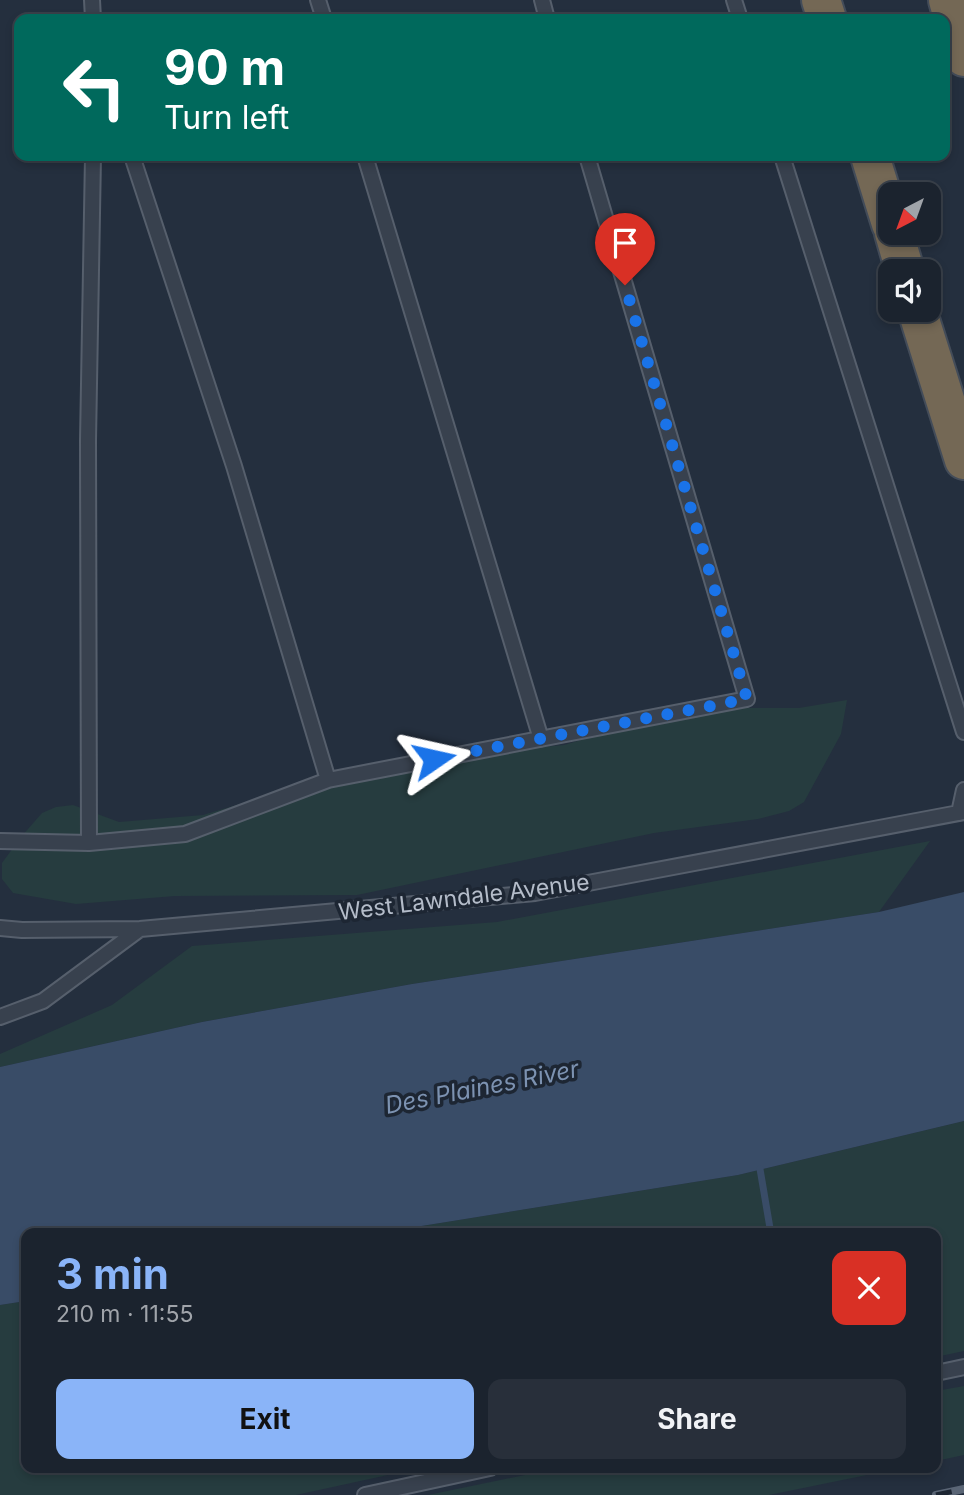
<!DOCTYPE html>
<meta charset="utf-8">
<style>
:root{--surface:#1b232e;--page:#282f3a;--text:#f1f3f6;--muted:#a0a4aa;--line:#39404a;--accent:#8ab4f8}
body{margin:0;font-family:Inter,sans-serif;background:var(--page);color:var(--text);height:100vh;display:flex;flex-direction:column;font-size:26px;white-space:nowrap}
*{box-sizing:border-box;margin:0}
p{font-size:23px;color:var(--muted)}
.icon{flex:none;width:38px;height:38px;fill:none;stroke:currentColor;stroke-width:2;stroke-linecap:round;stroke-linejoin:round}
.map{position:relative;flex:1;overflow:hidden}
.panel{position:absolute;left:21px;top:1228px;width:920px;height:245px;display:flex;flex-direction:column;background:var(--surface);border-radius:14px;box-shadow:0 4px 10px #0003,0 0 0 2px var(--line)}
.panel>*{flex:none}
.hud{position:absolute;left:14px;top:14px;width:936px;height:147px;border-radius:14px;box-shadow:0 4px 10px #0003,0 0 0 2px var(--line);background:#00695c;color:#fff;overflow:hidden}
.needle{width:46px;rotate:221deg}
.controls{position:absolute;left:878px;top:182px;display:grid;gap:14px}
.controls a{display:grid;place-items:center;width:63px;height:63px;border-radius:14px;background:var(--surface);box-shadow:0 4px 10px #0003,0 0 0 2px var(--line);font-size:35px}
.pin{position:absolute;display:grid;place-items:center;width:60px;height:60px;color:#fff;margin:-72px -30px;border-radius:50% 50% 50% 0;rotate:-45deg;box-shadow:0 0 7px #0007}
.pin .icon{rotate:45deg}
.me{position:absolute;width:77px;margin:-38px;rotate:79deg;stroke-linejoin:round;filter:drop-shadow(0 0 5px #0008)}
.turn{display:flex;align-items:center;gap:24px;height:147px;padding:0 35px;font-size:32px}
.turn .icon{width:91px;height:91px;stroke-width:2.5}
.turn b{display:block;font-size:49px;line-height:60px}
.round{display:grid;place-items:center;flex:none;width:74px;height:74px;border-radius:14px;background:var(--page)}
.head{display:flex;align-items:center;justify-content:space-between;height:119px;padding:0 35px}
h1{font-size:42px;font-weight:700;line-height:52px;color:var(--accent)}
.action{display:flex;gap:14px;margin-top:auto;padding:14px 35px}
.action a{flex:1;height:80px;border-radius:14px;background:var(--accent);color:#111;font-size:28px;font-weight:700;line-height:80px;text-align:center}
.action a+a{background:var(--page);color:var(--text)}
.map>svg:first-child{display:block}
.green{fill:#263c3f}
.water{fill:#394c67}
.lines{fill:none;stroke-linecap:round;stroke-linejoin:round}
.stream{stroke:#394c67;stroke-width:7}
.service-casing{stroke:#565f6c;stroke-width:18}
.motorway-casing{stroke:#434c59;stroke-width:42}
.service{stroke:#38414e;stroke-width:14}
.motorway{stroke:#746855;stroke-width:38}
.rail-casing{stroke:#5a6575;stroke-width:8}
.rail{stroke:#1d2633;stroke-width:5;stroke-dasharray:16;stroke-linecap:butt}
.route{stroke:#1a73e8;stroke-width:12;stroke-dasharray:0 21.6}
.labels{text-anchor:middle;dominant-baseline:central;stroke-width:7;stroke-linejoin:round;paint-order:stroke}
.street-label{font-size:23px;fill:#b4bcc9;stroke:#1d2633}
.water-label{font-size:24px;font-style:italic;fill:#7c92b1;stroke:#1d2633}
</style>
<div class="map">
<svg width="964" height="1495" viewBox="0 0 964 1495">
<rect width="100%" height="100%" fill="#242f3e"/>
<path class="green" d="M847,700l-6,34 -37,68 -15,9 -31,8 -104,14 -297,62 -182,1 -99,8 -63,-11 -11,-14v-16l19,-26 21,-24 14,-6 17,-2 46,17 84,-7 177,-53 184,-17 79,-23 83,-14h73z
M930,841l-51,71 -467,72 -210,38 -202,45v-13l112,-49 80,-59 305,-24z
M964,1121v230l-28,6v-123h-564l366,-59z
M26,1301v167h394l-124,27h-296v-190z
M964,1386v69l-28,6v-70z
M559,1468h342l-132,27h-341z"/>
<path class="water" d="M964,892v229l-226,54 -366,59h-346v67l-26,4v-238l202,-45 210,-38 467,-72z"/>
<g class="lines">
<path class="stream" d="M760,1169l11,65"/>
<g class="service-casing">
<path id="service" d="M92,0l1,19
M318,0l6,19
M542,0l5,19
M734,0l6,19
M132,156l102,310 94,314 419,-81 -160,-543
M365,156l176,583
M782,156l182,576
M959,813l5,-23
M0,841l89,2 -1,-402 5,-285
M89,843l96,-9 143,-54
M0,928l22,2 118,-1 395,-36 429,-81
M0,1017l43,-16 97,-72
M936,1373l28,-6
M365,1495l125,-27"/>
</g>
<g class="motorway-casing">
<path id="motorway" d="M821,0l6,19
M948,0l16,57
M870,156l21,68
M894,233l11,38
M917,310l47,150"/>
</g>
<use href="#service" class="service"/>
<use href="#motorway" class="motorway"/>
<g class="rail-casing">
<path id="rail" d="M936,1495l28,-6"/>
</g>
<use href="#rail" class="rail"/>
</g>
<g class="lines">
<path class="route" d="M434,759l313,-60 -122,-414"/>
</g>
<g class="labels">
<g class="street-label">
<text transform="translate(464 897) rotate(-7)">West Lawndale Avenue</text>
</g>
<g class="water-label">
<text transform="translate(482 1087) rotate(-11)">Des Plaines River</text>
</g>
</g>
</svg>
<div class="controls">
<a><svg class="needle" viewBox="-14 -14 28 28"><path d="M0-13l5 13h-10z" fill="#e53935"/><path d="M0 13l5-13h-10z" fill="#a0a4aa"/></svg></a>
<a><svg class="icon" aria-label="sound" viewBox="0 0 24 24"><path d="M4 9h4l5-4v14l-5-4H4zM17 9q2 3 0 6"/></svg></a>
</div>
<div class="pin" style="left:625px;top:285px;background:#d93025"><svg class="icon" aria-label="arrive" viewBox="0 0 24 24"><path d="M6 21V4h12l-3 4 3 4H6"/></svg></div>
<svg class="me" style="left:434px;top:759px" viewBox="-20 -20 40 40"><path d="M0-17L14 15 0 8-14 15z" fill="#1a73e8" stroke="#fff" stroke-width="4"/></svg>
<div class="hud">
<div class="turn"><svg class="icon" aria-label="left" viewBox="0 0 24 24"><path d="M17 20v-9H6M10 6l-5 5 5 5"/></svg><div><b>90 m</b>Turn left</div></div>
</div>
<section class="panel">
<div class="head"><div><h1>3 min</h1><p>210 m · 11:55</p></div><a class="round" style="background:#d93025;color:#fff"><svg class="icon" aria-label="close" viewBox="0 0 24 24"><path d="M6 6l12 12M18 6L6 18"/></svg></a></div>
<div class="action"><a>Exit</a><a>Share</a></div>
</section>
</div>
